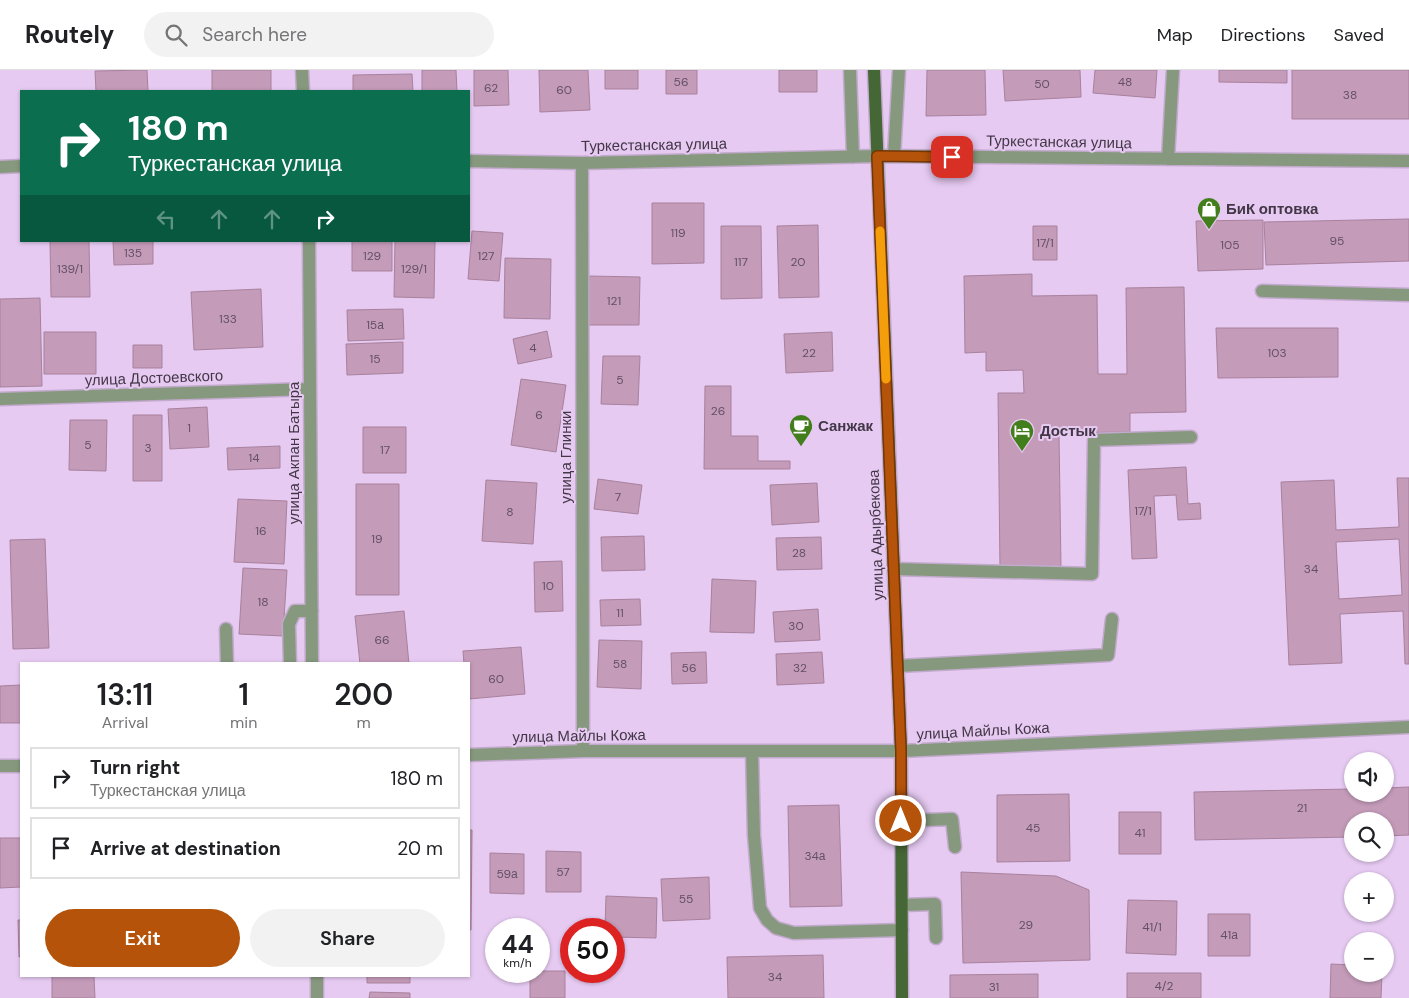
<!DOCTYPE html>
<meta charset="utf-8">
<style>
:root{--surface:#fff;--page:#f2f2f2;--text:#202124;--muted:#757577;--line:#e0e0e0;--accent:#b45309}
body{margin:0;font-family:"DM Sans",sans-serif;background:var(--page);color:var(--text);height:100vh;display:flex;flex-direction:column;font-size:19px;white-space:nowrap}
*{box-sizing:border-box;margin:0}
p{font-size:16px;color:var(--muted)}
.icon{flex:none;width:28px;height:28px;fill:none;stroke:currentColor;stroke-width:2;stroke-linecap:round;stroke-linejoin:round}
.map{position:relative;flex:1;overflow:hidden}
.sheet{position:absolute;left:20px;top:592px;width:450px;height:315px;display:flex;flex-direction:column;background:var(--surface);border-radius:0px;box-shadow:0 1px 4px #0004}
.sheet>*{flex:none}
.guide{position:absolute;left:20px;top:20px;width:450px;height:152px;border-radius:0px;box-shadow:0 1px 4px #0004;background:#0b6e4f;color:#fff;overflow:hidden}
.tools{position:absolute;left:1344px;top:682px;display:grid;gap:10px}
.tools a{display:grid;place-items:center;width:50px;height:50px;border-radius:50%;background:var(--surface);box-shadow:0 1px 4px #0004;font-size:25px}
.speed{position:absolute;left:485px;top:848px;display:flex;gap:10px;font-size:25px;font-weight:700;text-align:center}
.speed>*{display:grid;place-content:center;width:65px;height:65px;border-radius:50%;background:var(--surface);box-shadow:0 1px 4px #0004;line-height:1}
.speed small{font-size:12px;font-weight:400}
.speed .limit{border:8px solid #d22;background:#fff;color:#111}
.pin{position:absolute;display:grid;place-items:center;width:42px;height:42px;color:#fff;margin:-21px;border-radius:10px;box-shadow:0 2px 8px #0006}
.me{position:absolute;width:55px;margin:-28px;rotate:0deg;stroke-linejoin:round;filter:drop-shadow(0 0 4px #0008)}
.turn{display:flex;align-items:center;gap:18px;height:105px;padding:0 25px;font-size:22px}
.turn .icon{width:65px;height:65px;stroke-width:2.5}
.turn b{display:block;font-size:35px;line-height:42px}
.lanes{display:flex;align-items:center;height:48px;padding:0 25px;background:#0003;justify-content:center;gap:25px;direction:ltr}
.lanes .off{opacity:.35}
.eta{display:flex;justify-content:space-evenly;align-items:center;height:85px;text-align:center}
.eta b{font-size:30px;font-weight:600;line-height:35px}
.action{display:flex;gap:10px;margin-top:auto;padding:10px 25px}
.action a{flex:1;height:58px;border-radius:30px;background:var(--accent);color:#fff;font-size:20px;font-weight:600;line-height:58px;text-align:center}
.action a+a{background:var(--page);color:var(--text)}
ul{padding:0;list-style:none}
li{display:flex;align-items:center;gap:15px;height:62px;margin:0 10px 8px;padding:0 15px;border:2px solid var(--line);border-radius:0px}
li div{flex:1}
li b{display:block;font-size:19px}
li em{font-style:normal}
header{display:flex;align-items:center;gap:30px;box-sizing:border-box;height:70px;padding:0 25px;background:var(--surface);border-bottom:1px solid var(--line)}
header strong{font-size:24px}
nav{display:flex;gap:28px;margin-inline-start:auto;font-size:18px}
.search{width:350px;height:45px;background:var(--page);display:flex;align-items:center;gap:12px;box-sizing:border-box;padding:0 18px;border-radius:28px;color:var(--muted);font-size:19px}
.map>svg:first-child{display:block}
.building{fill:#c49bb9;stroke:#a8819d;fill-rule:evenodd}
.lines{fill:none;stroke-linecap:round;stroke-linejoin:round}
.minor-casing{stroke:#c2aacc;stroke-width:15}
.major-casing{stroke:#c2aacc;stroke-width:15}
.minor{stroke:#86997e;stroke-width:12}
.major{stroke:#456635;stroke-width:12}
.route-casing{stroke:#753606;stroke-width:12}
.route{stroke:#b45309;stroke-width:9}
.slow{stroke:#f59e0b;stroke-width:9}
.labels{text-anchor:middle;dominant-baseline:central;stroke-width:4;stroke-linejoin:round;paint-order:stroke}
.number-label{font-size:12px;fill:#635064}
.street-label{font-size:15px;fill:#433747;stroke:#e6caf2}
.poi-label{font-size:15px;font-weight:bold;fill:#433747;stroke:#e6caf2;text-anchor:start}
</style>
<header>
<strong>Routely</strong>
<div class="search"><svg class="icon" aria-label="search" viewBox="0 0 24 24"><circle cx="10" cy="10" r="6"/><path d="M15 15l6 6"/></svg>Search here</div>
<nav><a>Map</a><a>Directions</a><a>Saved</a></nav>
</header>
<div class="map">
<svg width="1409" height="928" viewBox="0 0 1409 928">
<rect width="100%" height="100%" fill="#e6caf2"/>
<path class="building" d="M147,0l1,21h-52l-1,-20z
M212,0h59v21h-59z
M422,0h34l1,21h-35z
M474,0h34l1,35 -35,1z
M539,0h49l2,40 -50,2z
M605,0h33v19h-33z
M666,0h31v24h-31z
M779,0h38v22h-38z
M927,0h58l1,45 -60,1z
M1003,0h77l1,27 -76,4z
M1095,0h62l-2,28 -62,-5z
M1219,0h68v13l-68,-1z
M1292,0h117v49h-117z
M412,4l1,17h-60v-16z
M652,133h52v60l-52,1z
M1409,149v42l-143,4 -2,-43z
M1263,150v49l-65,2 -2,-50z
M818,155l1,72 -40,1 -2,-72z
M721,156h40l1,72 -41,1z
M1033,156h24v34h-24z
M472,161l31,2 -4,48 -31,-2z
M50,171h39l1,56h-39z
M113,171h40v23l-39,1z
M352,171h40v30h-40z
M395,171h40l-1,57 -40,-1z
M505,188l46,1 -1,60 -46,-1z
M1032,204v22l65,-1 1,79h29l-1,-86 58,-1 2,125 -56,1v19l-71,1 2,136 -61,1 -2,-177h26l-1,-23 -37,1v-19l-21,1 -1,-77z
M589,206l51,1 -1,48h-50z
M261,219l2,58 -69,3 -3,-58z
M40,228l2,88 -42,1v-88z
M403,239l1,30 -56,2 -1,-31z
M1216,258h122v49l-120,1z
M547,261l5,26 -34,7 -5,-25z
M44,262h52v42h-52z
M832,262l1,39 -47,2 -2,-39z
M403,272v31l-56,2 -1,-31z
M133,275h29v23h-29z
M603,286h37l-2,49 -37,-1z
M521,309l45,6 -10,67 -45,-7z
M705,316h26v50h27v25h32v8h-86z
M207,337l2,40 -39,2 -2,-40z
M133,345h29v66h-29z
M70,350h37l-1,51 -37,-1z
M363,357h43v46h-43z
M280,376v22l-52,2 -1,-22z
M1186,397l2,37 12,-1 1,16 -23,1 -2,-25 -22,1 3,62 -25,1 -4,-89z
M1397,408h12v186h-4l-2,-53 -63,3 2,49 -53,2 -8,-183 53,-2 2,50 63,-3zM1399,469l3,56 -63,4 -3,-57z
M598,409l44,6 -4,29 -44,-5z
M486,410l51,3 -4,61 -51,-3z
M817,413l2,39 -47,3 -2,-40z
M356,414h43v111h-43z
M238,429l49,2 -3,63 -50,-2z
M644,466l1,34 -43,1 -1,-34z
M821,467l1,32 -45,1 -1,-32z
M45,469l4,109 -36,1 -3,-109z
M562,491l1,50 -28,1 -1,-50z
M243,498l44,2 -4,66 -44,-2z
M712,509l44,2 -2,52 -44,-1z
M640,529l1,26 -40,1 -1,-26z
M818,539l2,31 -45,2 -2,-30z
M404,541l5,53h-49l-5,-48z
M599,570l43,1 -1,48 -44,-2z
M521,577l4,47 -56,5v-35h-5l-1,-13z
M706,582l1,31 -35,1 -1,-31z
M822,582l2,31 -47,2 -1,-31z
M21,615v38h-21v-37z
M1409,717v48l-24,1v-15h-33v16l-157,3 -1,-48 158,-3v5h33v-6z
M1069,724l1,67 -73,1v-67z
M839,735l3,101 -52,1 -2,-101z
M1119,742h42v42h-42z
M469,760h3l-1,100h-2z
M0,768h21v49l-21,1z
M546,781l35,1v40h-35z
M490,783l34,1v40l-34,-1z
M961,802l95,4 33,14 1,70 -127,3z
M709,807l1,42 -47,2 -2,-42z
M606,826l51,2 -1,40 -42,-1v-8h-9z
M1128,830l49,1 -1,54 -50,-2z
M1208,844h42v42h-42z
M18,850h3v37h-2z
M823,885l1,43h-96l-1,-41z
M1331,894l21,1v9h30l-1,24h-51z
M530,901h35v27h-35z
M1127,903h74v25h-74z
M1038,904v24h-88v-23z
M52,906h42l1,22h-43z
M367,906h43v7h-43z
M370,922l40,1v5h-41z"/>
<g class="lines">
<g class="minor-casing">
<path id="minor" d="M302,0l1,21
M850,0l3,87
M894,86l5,-86
M1168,89l5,-89
M469,91l113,2 295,-7 532,5
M582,93l1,588
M0,97l21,-1
M309,171l3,423
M1262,221l147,4
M0,329l310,-10
M894,499l198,5 2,-134 97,-3
M226,559l1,35
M290,594l-1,-40 6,-13h17
M898,596l210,-11 4,-36
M752,681l2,84 6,73 7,12 9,8 18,5 108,-3
M469,685l114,-4h318l508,-24
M0,696h21
M901,751l51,-2 3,28
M902,835l33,-1 1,34
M317,906v22"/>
</g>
<g class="major-casing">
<path id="major" d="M874,0l27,681 1,247"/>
</g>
<use href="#minor" class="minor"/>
<use href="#major" class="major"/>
</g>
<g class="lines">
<g class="route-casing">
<path id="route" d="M901,751v-70l-24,-595 75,1"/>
</g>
<use href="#route" class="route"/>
<path class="slow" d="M880,161l6,148"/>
</g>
<defs>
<g id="shop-pin" transform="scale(1.25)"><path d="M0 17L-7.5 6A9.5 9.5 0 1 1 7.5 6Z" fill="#427e1b" stroke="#e6caf2"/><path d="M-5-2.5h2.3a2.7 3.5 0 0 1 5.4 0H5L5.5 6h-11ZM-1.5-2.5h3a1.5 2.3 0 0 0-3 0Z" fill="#fff"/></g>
<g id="cafe-pin" transform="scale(1.25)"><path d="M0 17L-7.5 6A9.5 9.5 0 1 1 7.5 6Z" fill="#427e1b" stroke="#e6caf2"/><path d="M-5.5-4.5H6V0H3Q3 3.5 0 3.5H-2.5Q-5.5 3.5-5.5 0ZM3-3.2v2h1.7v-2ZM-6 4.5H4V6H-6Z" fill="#fff"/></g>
<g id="hotel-pin" transform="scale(1.25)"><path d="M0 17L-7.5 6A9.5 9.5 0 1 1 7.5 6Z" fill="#427e1b" stroke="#e6caf2"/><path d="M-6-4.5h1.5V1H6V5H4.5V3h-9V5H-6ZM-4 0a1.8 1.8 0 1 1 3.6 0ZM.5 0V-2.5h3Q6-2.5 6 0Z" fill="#fff"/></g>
</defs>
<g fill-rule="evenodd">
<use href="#shop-pin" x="1209" y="139"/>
<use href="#cafe-pin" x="801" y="356"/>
<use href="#hotel-pin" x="1022" y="361"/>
</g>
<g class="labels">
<g class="number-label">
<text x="681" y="12">56</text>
<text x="1125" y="12">48</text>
<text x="1042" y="14">50</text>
<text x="491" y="18">62</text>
<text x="564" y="20">60</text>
<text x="1350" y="25">38</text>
<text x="678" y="163">119</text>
<text x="1337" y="171">95</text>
<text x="1045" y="173">17/1</text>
<text x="1230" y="175">105</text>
<text x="133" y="183">135</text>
<text x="372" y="186">129</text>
<text x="486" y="186">127</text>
<text x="741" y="192">117</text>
<text x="798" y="192">20</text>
<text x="70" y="199">139/1</text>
<text x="414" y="199">129/1</text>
<text x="614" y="231">121</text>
<text x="228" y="249">133</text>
<text x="375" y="255">15а</text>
<text x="533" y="278">4</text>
<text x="809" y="283">22</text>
<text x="1277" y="283">103</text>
<text x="375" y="289">15</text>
<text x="620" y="310">5</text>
<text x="718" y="341">26</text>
<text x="539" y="345">6</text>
<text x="189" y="358">1</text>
<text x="88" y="375">5</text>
<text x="148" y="378">3</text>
<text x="385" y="380">17</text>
<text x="254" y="388">14</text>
<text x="618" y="427">7</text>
<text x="1143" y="441">17/1</text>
<text x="510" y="442">8</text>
<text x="261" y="461">16</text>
<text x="377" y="469">19</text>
<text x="799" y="483">28</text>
<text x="1311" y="499">34</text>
<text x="548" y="516">10</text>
<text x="263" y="532">18</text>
<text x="620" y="543">11</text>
<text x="796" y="556">30</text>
<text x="382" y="570">66</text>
<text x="620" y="594">58</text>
<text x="689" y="598">56</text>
<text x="800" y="598">32</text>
<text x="496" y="609">60</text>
<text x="1302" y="738">21</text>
<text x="1033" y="758">45</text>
<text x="1140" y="763">41</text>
<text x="815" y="786">34а</text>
<text x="563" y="802">57</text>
<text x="507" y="804">59а</text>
<text x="686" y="829">55</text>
<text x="1026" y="855">29</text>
<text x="1152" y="857">41/1</text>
<text x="1229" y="865">41а</text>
<text x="775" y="907">34</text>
<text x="1164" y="916">4/2</text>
<text x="994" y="917">31</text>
</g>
<g class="street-label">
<text transform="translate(1059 72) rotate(1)">Туркестанская улица</text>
<text transform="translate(654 75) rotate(-1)">Туркестанская улица</text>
<text transform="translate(154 308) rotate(-2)">улица Достоевского</text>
<text transform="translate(294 383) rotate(-90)">улица Акпан Батыра</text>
<text transform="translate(566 387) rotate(-90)">улица Глинки</text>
<text transform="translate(876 465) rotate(-92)">улица Адырбекова</text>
<text transform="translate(983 661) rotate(-3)">улица Майлы Кожа</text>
<text transform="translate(579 666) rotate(-1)">улица Майлы Кожа</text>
</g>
<g class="poi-label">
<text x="1226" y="139">БиК оптовка</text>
<text x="818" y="356">Санжак</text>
<text x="1040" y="361">Достык</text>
</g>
</g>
</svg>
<div class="tools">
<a><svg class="icon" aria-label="sound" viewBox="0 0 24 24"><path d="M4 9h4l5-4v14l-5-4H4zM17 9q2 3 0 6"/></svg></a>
<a><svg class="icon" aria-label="search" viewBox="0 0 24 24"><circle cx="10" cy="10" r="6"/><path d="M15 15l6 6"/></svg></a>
<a>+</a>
<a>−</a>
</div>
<div class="speed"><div>44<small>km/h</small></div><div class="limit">50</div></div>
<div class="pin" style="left:952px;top:87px;background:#d93025"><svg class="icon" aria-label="arrive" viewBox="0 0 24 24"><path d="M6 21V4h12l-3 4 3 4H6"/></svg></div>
<svg class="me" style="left:901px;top:751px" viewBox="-20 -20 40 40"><circle r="17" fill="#b45309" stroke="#fff" stroke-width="3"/><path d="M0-11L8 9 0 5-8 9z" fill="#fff"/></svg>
<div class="guide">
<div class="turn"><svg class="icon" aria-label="right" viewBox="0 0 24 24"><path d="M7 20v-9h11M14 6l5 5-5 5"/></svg><div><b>180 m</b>Туркестанская улица</div></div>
<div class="lanes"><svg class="icon off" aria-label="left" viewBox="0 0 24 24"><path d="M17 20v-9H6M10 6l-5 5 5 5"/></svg><svg class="icon off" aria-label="ahead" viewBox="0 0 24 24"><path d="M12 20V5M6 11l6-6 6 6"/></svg><svg class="icon off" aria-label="ahead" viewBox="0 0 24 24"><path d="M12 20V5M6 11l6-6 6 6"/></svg><svg class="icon" aria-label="right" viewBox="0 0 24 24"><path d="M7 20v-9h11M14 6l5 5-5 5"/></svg></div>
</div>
<section class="sheet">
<div class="eta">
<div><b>13:11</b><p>Arrival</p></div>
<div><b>1</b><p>min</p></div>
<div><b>200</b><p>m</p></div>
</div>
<ul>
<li><svg class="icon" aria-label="right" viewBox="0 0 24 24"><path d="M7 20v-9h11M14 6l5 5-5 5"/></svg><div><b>Turn right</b><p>Туркестанская улица</p></div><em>180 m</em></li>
<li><svg class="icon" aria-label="arrive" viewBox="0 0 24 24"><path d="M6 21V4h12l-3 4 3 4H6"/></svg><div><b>Arrive at destination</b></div><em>20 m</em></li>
</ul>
<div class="action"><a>Exit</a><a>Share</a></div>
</section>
</div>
